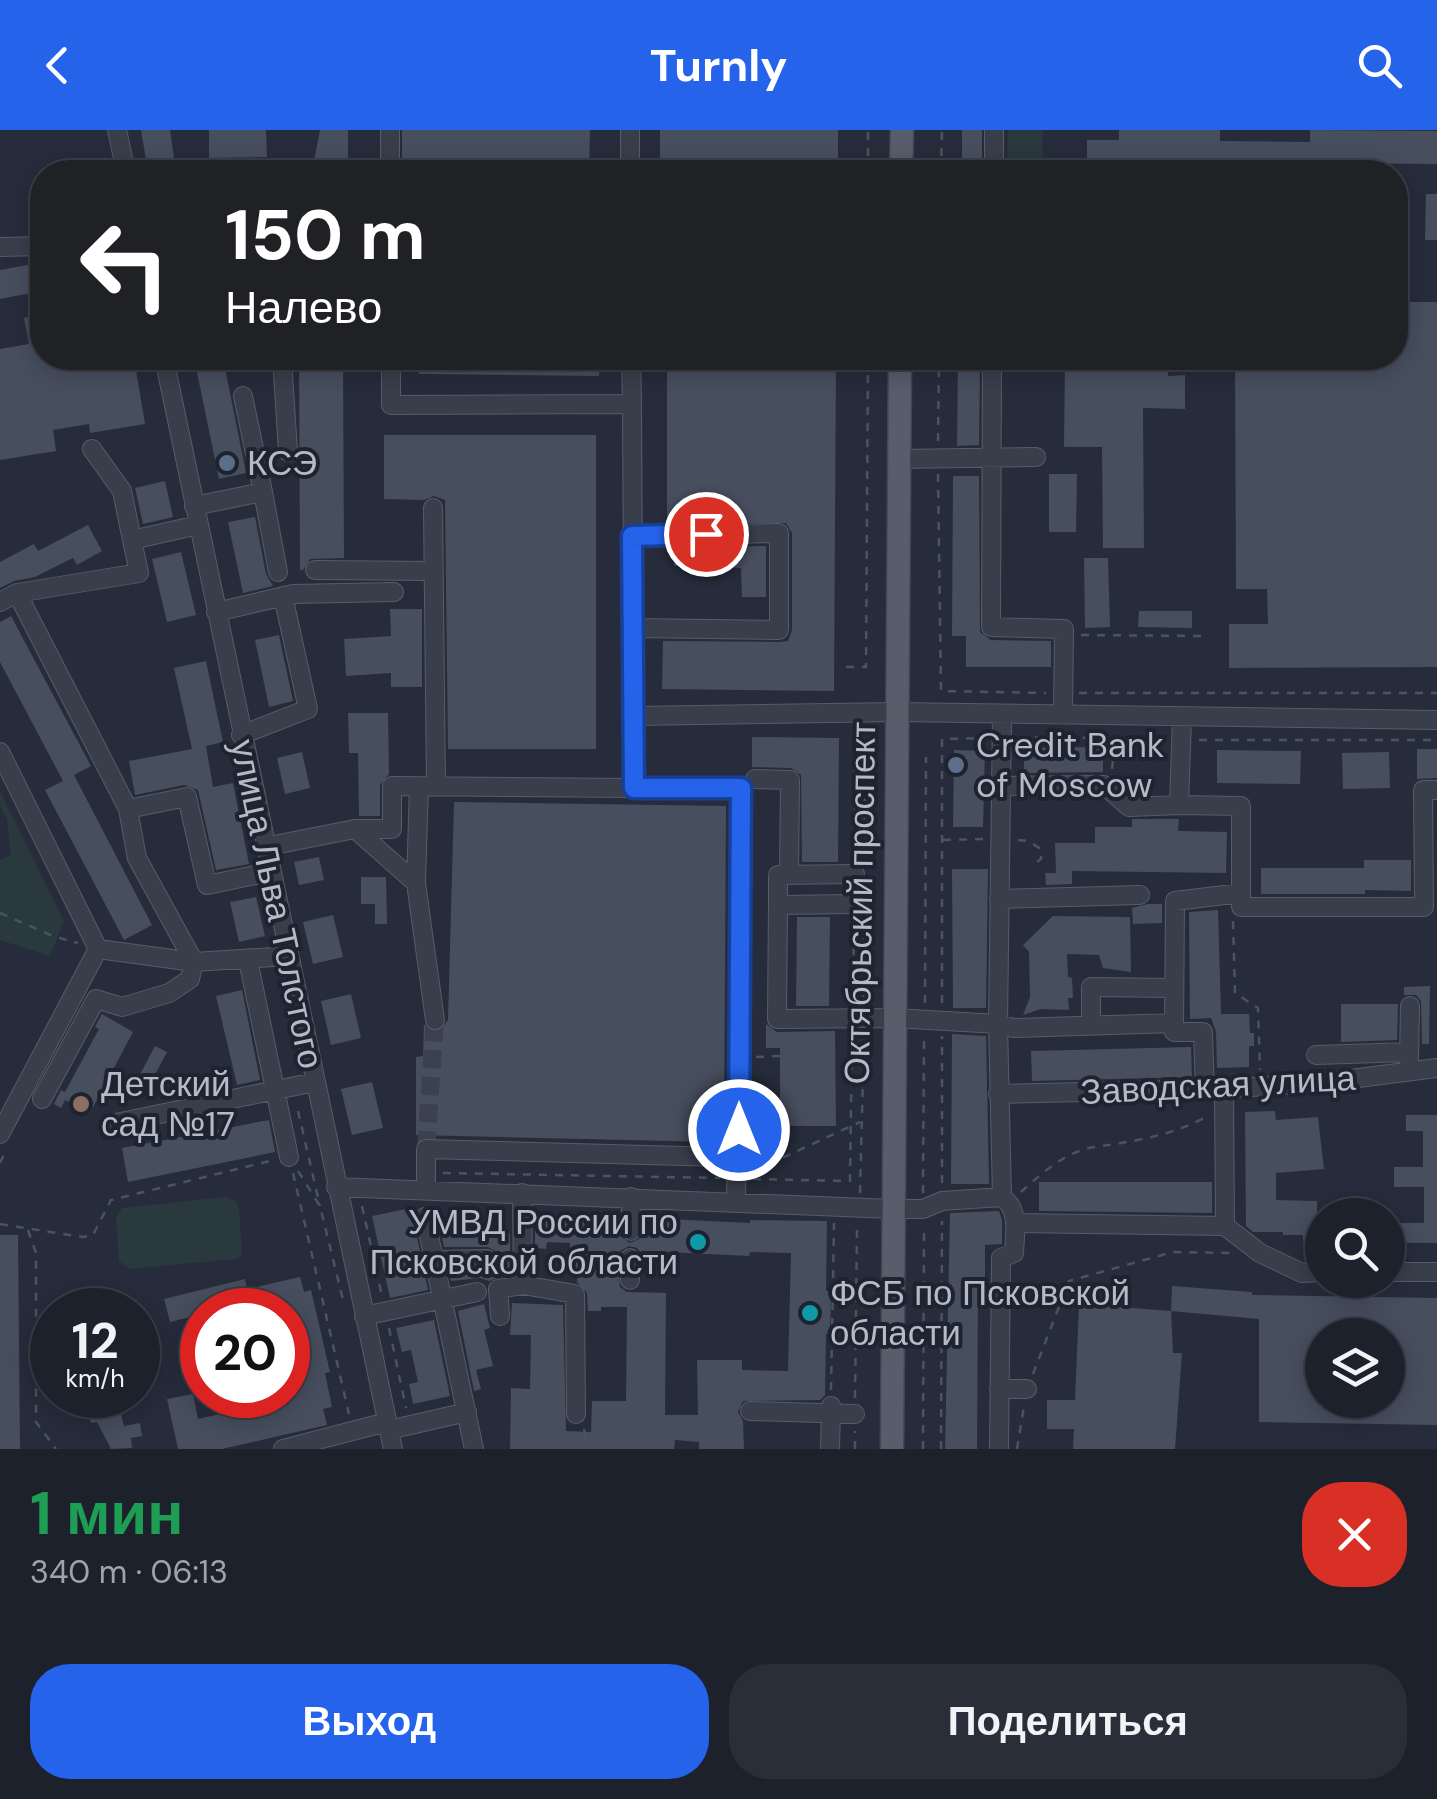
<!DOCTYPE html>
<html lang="ru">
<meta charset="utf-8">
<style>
:root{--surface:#1c212c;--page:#292e38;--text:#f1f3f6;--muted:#a0a3a9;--line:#3a3e48;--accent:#2563eb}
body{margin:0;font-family:"DM Sans",sans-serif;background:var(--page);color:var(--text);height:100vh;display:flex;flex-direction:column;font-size:38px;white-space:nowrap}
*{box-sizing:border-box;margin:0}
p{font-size:32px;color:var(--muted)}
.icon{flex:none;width:55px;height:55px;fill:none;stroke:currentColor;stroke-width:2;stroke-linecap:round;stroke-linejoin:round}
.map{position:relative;height:1319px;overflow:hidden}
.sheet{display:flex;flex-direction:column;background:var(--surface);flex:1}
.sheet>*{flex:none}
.top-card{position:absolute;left:30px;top:30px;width:1378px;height:210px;border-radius:40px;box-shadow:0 5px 25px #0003,0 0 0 2px var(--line);background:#202124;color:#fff;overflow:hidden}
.fabs{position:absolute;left:1305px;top:1068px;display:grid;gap:20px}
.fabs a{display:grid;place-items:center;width:100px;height:100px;border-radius:50%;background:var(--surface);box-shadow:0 5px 25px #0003,0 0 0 2px var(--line);font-size:50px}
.speed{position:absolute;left:30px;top:1158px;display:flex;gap:20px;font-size:50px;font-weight:700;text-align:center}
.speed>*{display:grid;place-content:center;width:130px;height:130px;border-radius:50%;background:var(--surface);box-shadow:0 5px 25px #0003,0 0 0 2px var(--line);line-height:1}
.speed small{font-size:25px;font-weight:400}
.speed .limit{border:15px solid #d22;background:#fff;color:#111}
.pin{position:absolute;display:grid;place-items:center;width:85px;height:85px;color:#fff;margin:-42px;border:5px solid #fff;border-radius:50%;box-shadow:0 2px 10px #0007}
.me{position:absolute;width:110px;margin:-55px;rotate:0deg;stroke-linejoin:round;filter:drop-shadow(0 0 8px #0008)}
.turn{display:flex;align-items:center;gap:35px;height:210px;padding:0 30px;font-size:45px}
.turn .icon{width:130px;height:130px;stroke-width:2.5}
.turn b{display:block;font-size:70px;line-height:85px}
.round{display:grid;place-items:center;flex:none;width:105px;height:105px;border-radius:40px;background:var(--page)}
.head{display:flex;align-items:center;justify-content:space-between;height:170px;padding:0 30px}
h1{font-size:60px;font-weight:700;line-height:75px;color:#1e9e55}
.cta{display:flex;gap:20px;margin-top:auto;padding:20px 30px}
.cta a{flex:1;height:115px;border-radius:40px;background:var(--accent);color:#fff;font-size:40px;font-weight:700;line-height:115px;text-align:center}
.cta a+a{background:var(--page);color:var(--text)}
header{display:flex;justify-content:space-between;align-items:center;height:130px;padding:0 30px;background:var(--accent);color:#fff;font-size:45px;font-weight:700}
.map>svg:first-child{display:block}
.green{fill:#29393d}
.building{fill:#474e5e;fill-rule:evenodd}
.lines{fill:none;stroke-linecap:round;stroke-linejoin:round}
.minor-tunnel{stroke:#3b4150;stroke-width:18;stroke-dasharray:18 9;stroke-linecap:butt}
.minor-casing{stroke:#575c69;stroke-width:20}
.major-casing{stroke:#424754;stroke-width:25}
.path{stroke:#47565b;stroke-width:2.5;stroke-dasharray:8 8;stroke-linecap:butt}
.minor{stroke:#393e4b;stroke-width:18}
.major{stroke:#575d6b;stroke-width:22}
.route-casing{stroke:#184099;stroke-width:25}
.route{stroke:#2563eb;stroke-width:18}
.service-dot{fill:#5c6f8a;stroke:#1e2330;stroke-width:4}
.education-dot{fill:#8d6e63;stroke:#1e2330;stroke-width:4}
.culture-dot{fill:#0f9aa8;stroke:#1e2330;stroke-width:4}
.labels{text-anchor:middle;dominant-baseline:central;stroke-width:8;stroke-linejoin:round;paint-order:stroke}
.poi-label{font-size:35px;fill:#b5bac6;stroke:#1e2330;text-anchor:start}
.street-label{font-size:35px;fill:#b5bac6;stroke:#1e2330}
</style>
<header><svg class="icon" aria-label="back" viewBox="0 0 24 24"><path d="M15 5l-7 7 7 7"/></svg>Turnly<svg class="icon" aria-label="search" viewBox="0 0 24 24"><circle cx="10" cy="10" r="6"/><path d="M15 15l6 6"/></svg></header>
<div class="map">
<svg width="1437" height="1319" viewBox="0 0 1437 1319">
<rect width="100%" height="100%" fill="#262c3b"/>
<path class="green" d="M1008,0h35l-1,42h-35z
M0,661l64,130 -14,35 -50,-16v-80l11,-5 -4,-36 -7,-13z
M226,1067l11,5 2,6 3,46 -5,5 -108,10 -10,-8 -3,-44 6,-9z"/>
<path class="building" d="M141,0h29l6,42h-28z
M209,0h57l1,27 -58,1z
M320,0h28v31h-34z
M402,0h188l-1,42h-187z
M660,0h178v42h-46v-6l-132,-1z
M962,0h20v42h-20z
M1119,0h101v11l90,1v-12l127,1v33l-127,-1v7l-192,2 1,-12h-32v-20h32z
M1426,64h11v46h-12z
M38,133l4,28 -42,8v-29z
M1395,172h42v365l-208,1v-44h39l-1,-35h-31l-1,-231h160z
M42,184v44h92l11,66 -55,9 -1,-9 -36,6 3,21 -56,9v-111l29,-5 -5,-26z
M194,228h29l23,115 -27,6z
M299,228h44l1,200 -34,1 -7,11h-3z
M419,228h181l-1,18 -180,-2z
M667,228h169l-2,333 -172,-2 1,-48 116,1 9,-1 4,-11v-97l-6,-10h-119z
M958,228h22l-1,87 -22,1z
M1065,228h103v18l17,-1v34l-42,-1 1,140h-41l-1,-101h-38z
M384,305h212v314h-148l-3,-249 -11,-4 -10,4 -40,-1z
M1049,344h28l-1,58h-27z
M953,346h26l1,156 11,8 60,1v26h-85v-31h-14z
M165,351l8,36 -30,7 -8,-36z
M255,387l11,57 7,12 -30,7 -15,-71z
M88,395l14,26 -25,14 -4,-7 -38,19 -21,4 -14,7v-26l34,-18 4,7z
M766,416v51h-24l-1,-29 -67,-2v-18z
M181,422l15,63 -29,7 -15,-63z
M1084,428h24l2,69 -25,1z
M390,479h32v78h-31v-14l-45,3 -2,-37 47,-3z
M1139,481h53v17l-54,-1z
M11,486l80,150 -17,9 78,150 -28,15 -79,-150 18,-9 -63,-119v-40z
M279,505l14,66 -24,6 -14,-67z
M206,531l17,81 -17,4 7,41 20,-4 16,81 -33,6 -18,-80 -14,-5 -49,10 -6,-34 63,-12 -18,-81z
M348,583h40l1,61 -9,11v31h-21l-1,-63h-9z
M752,607l87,1 -1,124h-36l-1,-87 -10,-7 -39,-1z
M1103,617v25l-79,1v-25z
M1417,619h20v29l-20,1z
M954,620l31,1 -2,76h-30z
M1217,620l84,1 -1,33 -83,-1z
M302,622l8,36 -25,6 -8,-36z
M1389,622l1,36 -47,1 -1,-36z
M454,672l272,4 -2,325 -8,11 -300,-7v-78l7,-1 1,-32 5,7 9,1 10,-12z
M1132,689h47l-1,12 49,1 -1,41 -154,-2v13l-26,1 -1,-12h11l-1,-30h40v-16h37z
M319,727l5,23 -25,5 -5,-23z
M1364,730h47v31l-46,-1v4h-104v-26h103z
M952,739h36l-2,139h-33z
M361,747h25l1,47h-12v-20h-14z
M256,767l9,39 -26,6 -9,-40z
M1148,774h14v19l-29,1 -1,-16z
M1218,780l3,104h28l1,19h4v13h-5v21l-32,1 -1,-36 -5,-14 -21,1 -1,-107z
M333,785l10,42 -30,7 -10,-42z
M1053,786l77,1 1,55 -28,-4 -4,-13 -32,-1 1,23 4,1 1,20h-5l1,12 -28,-1 -18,6 7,-18 -1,-45 -6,-7z
M797,787h33l-1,89h-33z
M1430,856l-1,58h-7l-1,-43 -5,-6h-12v-8z
M242,860l18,90 -23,5 -21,-89z
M351,864l10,44 -30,7 -10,-44z
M1341,874h57l-1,36 -56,2z
M102,884l31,18 -43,81 -25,-13 -4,8 -7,-4 7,-14 4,2 34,-63 -4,-2z
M766,894l11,8 58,-1 1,95h-68v-26h12v-52h-14z
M952,904l34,2 3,148h-38z
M155,916l12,6 -18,34 -12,-6z
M1191,917l1,30 -160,4 -1,-30z
M372,952l11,46 -31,7 -11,-46z
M1275,981l1,9 42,-3 6,52 -48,4v27l41,1v40h-14v-6h-20v-3h-30l-7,-6 -1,-114z
M1406,985h31v128h-49v-20h36v-36h-30v-20h29v-36h-17z
M269,990l6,32 -147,30 -6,-34z
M1039,1052h173v31l-173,-2z
M411,1078l17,82 -38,8 -18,-82z
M999,1081l3,9v24l-17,1v42h-7l-1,162h-32l5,-236z
M535,1083l83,5 2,18 10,7 11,-5 3,-18 3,-2 103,5v-3l77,1 -1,70h5l-1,43h-4l-1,61 -5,5 -77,1 -5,11 5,9 1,28h-45v-7l-24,-2 -1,9h-164l1,-61 19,1 1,-54h-21l2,-32 51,2 3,126 25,1 1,-31h34l1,-94h-26v4h-13l-1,-18 -10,-11 1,-12 -9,-1 1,-26 -23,-1 -1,7 -11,-1zM629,1116l8,2 8,11v-8l104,5 1,-4 41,1 -3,118 -46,-1v-10h-45l1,55h-33l1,-122 -39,-1 -7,-5 -2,-30 2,-6z
M441,1103h69v41l-21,7 -9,-3 -29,3 -2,-9 44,-2 6,-12 -2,-6 -9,-5h-44z
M0,1105h18l2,214h-20z
M300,1147l4,15 7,-2 19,82 -5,1 7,34 -9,2 4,16 -105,24h-44l-11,-50 26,-5 5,25 90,-20v-89h-14l-3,-13 -54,13h-15v4l-32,8 -6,-23 81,-20 2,10z
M1172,1156l80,6v3l185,3v127l-178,-3v-103l-88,-8zM1322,1205h66v65h-66z
M484,1174l6,24 -6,2 9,36 -17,4 5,19 -7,2 -16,-80z
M1079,1174l92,7 2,42h9l-7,96h-102l1,-20h-27v-29h28z
M434,1190l16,76 -37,8 -4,-20 9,-2 -7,-32 -9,2 -6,-24z
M84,1265h32l8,31 16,-3 2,13 -11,2 1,10 -21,1 -14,-27 -6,1z"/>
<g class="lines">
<path class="minor-tunnel" d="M426,1019l9,-129"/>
<g class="minor-casing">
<path id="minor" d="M117,0l9,42
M390,0v42
M630,0v42
M994,42v-42
M0,117l42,-1
M164,228l229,1091
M282,228l6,94
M631,228l1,46
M992,228l-1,269 73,2 -1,86
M92,319l30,42 10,49
M899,329l137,-2
M263,362l15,80
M194,376l69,-14 -20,-96
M433,378l3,278
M632,406l147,-3v97l-146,-2
M315,440l119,1
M17,463l122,-20 -7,-33 66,-15
M0,472l17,-9 111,216 9,49 57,104 -4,17 -21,14 -47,14 -26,-8 -54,100
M216,482l77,-18 101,-2
M633,586l264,-4 540,8
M1182,587l-3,88 62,1v101h183l-1,-117h14
M241,605l67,-26 -25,-113
M0,622l98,197
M755,649l35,1 -1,95
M1001,656l103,-1 25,22 50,-2
M634,658h107l-5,413
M128,679l59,-12 20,88 63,-13
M355,699l61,54 19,137
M264,717l91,-18h37v-43l242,2 -2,-384 -241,1v-47
M416,753l3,-97
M999,769l141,-4
M854,774l-76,1 -1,114 117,-1 104,6 16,4 160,-5
M778,775v-30l77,-1
M98,819l96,13 94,-6
M248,830l41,197
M1091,896v-39l82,1
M1316,925l93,-3
M1409,931l1,-55
M1224,959l1,137
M1205,960l-2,-58h-29l1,-131 66,-8
M998,964l226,-5 111,-8 102,-13
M116,993l199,-41
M0,1004l98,-185
M336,1057l556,22h31l19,-8 60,-4c18,13 13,35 12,56l-13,5 -2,191
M426,1059v-40l295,8 18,-26
M1002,1067l-4,-173 4,-310
M425,1087l49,232
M1016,1093l209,3 35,27 42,20 20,-1
M631,1101v-34
M434,1130l53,-1
M1388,1142h49
M630,1150v-22
M523,1155l52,9 1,120
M364,1186l113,-24
M500,1186l-2,-27 25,-4 -1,-92
M999,1259h28
M750,1281l105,3
M389,1300l78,-18
M283,1319l104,-27
M830,1319l1,-43"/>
</g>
<g class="major-casing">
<path id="major" d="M901,42l1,-42
M892,1319l8,-1091"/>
</g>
<path class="path" d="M868,42v-42
M941,42l1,-42
M938,311l1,-83
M938,344l3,217 105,2
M1081,505l126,1
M846,537h20l2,-309
M1079,563h358
M1019,607l147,2
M1199,610h238
M1112,639l3,-31
M943,710l42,-1
M1018,710l10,1 13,8v10l-7,5
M855,728v-98l10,-1 -1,99
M0,783l53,23 25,7
M1233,791l2,72 23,15 2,62
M853,873l1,-82
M864,873v-87
M925,873l1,-246
M942,873v-264l44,-1
M756,927l24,-1
M298,981l22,95
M0,1033l6,-13
M298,1041l22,35 24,98
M754,1041l106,-49
M293,1043l56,241
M443,1043l277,5
M753,1049l97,2 2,-145
M942,1053v-147
M1021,1062c21,-19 44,-40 73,-45 38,-5 80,-12 114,-31
M860,1063l4,-157
M923,1063l1,-157
M362,1076l20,90
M0,1094l83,13 10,-2 18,-35 163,-40
M28,1100l8,23v169l20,27
M389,1198l17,80
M1033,1244l36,-93 104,-29 59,1
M831,1260l3,-167
M855,1268l2,-172
M584,1299l2,12
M855,1319v-18
M923,1319l1,-223
M941,1319l1,-228
M1017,1319l7,-43"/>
<use href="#minor" class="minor"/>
<use href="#major" class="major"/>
</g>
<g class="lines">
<g class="route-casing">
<path id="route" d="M706,404l-74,2 2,252h107l-2,342"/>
</g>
<use href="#route" class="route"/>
</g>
<g class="service-dot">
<circle cx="227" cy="333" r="10"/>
<circle cx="956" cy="635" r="10"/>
</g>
<circle class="education-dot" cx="81" cy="974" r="10"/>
<g class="culture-dot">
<circle cx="698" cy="1112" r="10"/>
<circle cx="810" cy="1183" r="10"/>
</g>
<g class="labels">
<g class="poi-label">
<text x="247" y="333">КСЭ</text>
<text x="976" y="615">Credit Bank<tspan x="976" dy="40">of Moscow</tspan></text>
<text x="101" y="954">Детский<tspan x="101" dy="40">сад №17</tspan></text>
<text x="678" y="1092" text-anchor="end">УМВД России по<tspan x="678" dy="40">Псковской области</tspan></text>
<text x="830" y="1163">ФСБ по Псковской<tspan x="830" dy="40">области</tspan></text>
</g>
<g class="street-label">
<text transform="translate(860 773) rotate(-89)">Октябрьский проспект</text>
<text transform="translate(277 774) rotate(78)">улица Льва Толстого</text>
<text transform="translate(1218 955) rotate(-3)">Заводская улица</text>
</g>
</g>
</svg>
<div class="fabs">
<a><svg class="icon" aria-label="search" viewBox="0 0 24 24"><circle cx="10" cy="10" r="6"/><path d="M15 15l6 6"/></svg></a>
<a><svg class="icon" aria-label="layers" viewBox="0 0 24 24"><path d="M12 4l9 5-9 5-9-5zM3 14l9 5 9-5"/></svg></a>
</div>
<div class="speed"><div>12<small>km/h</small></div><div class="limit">20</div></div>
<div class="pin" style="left:706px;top:404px;background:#d93025"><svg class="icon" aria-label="arrive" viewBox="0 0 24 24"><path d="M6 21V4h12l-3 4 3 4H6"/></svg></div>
<svg class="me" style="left:739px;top:1000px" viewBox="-20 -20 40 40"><circle r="17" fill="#2563eb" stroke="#fff" stroke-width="3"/><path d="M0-11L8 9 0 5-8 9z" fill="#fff"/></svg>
<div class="top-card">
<div class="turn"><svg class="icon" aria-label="left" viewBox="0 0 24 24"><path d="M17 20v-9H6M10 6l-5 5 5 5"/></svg><div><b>150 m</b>Налево</div></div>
</div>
</div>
<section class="sheet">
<div class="head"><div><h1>1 мин</h1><p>340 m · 06:13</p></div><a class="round" style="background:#d93025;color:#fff"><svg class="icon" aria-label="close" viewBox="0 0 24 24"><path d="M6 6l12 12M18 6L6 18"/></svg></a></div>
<div class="cta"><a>Выход</a><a>Поделиться</a></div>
</section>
